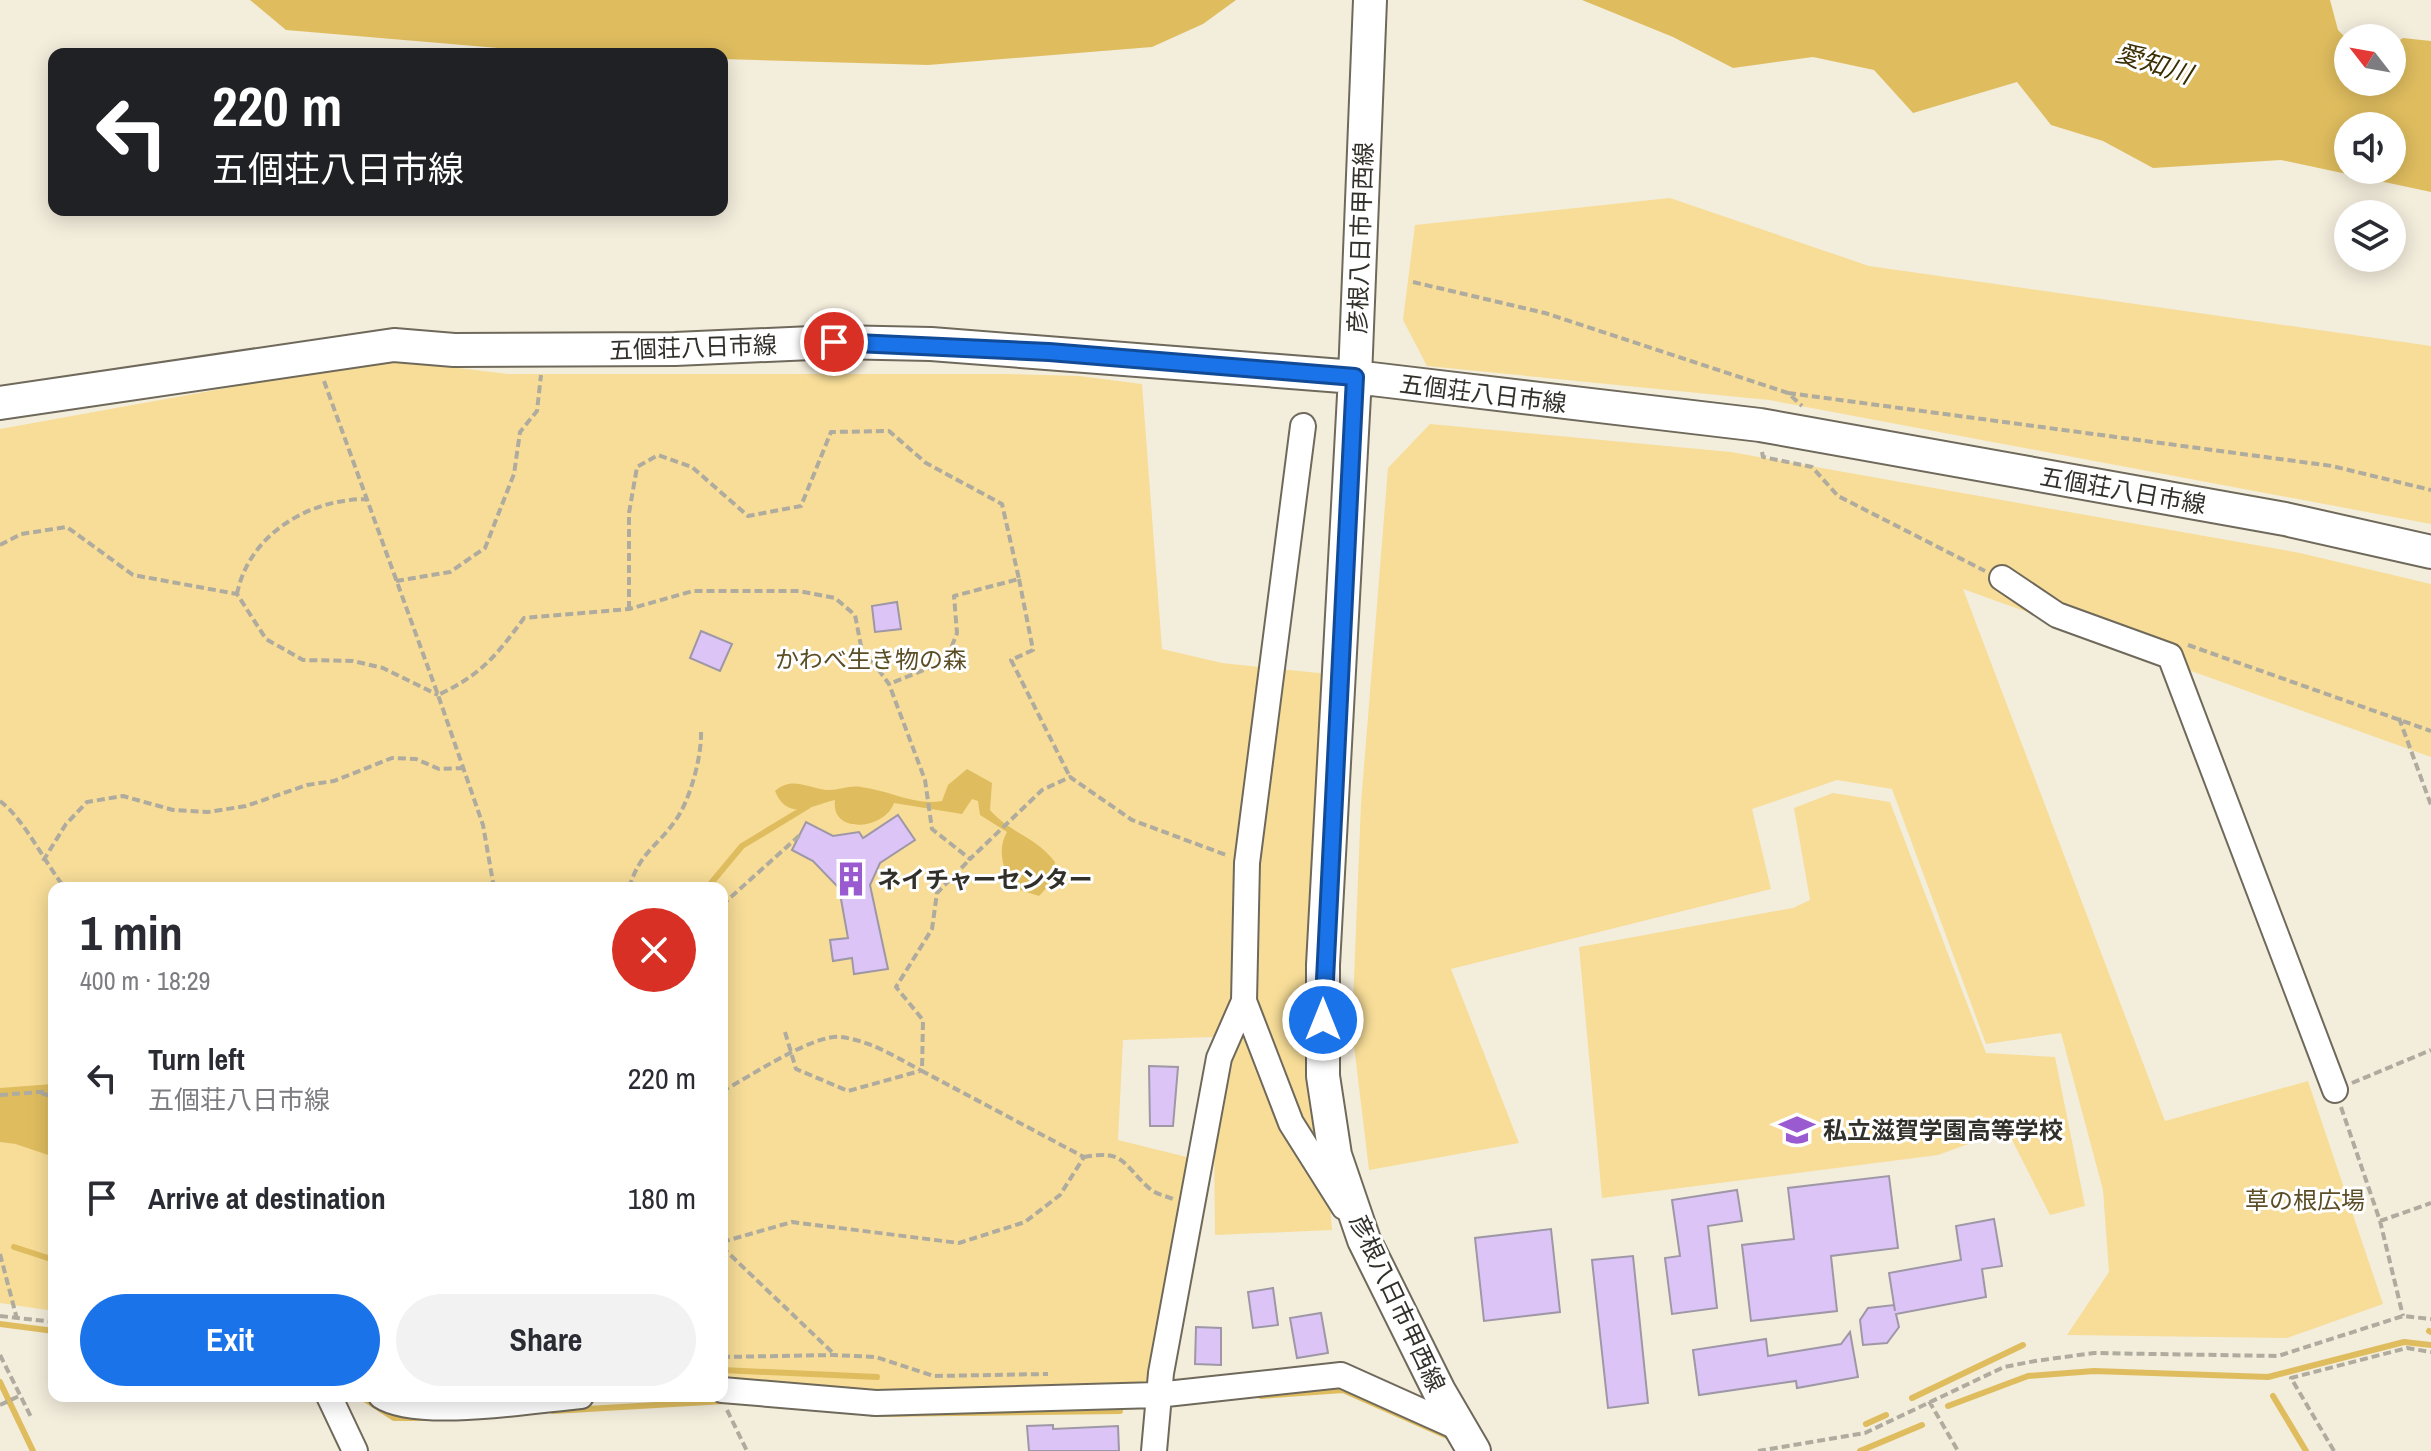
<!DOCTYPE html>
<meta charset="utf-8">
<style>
:root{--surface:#fff;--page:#f2f2f3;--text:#2b2b33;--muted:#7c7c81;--accent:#1a73e8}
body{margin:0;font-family:"Archivo Narrow","Noto Sans JP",sans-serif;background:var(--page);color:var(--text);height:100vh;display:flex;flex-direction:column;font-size:30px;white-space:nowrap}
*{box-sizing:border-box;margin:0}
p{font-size:26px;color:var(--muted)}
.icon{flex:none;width:44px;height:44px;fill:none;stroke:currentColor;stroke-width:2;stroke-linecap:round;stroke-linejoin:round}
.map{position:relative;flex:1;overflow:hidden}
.drawer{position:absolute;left:48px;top:882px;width:680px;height:520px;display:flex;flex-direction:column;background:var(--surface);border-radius:16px;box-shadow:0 4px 20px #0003}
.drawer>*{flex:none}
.top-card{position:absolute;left:48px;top:48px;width:680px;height:168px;border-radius:16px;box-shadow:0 4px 20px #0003;background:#202124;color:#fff;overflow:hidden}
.needle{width:52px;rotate:301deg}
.controls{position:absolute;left:2334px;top:24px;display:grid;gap:16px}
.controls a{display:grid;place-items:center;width:72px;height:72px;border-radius:50%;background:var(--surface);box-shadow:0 4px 20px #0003;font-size:40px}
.pin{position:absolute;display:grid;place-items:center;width:68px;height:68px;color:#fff;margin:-34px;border:4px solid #fff;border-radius:50%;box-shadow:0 2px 8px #0007}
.me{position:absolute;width:88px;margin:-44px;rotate:0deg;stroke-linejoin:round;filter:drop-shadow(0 0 6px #0008)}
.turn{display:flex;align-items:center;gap:28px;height:168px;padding:0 32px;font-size:36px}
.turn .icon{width:104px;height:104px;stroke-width:2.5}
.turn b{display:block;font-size:56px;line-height:68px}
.round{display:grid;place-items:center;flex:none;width:84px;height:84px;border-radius:42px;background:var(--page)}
.summary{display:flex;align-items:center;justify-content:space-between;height:136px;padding:0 32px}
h1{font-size:48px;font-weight:700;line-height:60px}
.cta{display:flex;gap:16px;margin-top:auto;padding:16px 32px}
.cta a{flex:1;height:92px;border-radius:48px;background:var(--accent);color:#fff;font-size:32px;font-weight:700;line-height:92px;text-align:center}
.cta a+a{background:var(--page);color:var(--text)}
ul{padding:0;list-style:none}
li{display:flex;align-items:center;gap:24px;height:120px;padding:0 32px}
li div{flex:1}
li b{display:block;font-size:30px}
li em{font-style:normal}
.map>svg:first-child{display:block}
.green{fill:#f7dd98}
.water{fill:#dfbd5f;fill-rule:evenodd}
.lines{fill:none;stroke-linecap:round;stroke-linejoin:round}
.stream{stroke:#dfbd5f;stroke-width:6}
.river{stroke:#dfbd5f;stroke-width:36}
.building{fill:#dcc5f6;stroke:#9e97a6;stroke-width:2}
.minor-casing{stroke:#6f695b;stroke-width:28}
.major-casing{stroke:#6f695b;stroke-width:36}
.path{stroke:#afab9e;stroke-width:4;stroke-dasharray:8 4;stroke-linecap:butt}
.minor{stroke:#fff;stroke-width:24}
.major{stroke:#fff;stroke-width:32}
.route-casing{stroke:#114b97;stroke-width:20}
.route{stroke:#1a73e8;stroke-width:14}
.labels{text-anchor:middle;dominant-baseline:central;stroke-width:6;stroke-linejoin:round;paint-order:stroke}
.street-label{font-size:24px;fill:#32302a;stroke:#fff}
.park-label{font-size:24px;fill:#5b4d25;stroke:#fff}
.poi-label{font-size:24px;font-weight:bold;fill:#32302a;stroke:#fff;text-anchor:start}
.water-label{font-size:26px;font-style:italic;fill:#3b2e03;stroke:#fff}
</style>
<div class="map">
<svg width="2431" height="1451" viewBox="0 0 2431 1451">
<rect width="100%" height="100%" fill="#f3eddc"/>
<path class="green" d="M1670,198l199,68 562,80v178l-662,-124 -342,-34 -24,-46 12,-95z
M400,361l108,13h498l73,2 63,8 20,265 60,14 106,11 -11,366 15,190 -117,5 -2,-198 -90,3 -5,100 89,22 -41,225 -225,11 -219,-18v-492h-668v423l-54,-8v-874l254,-46z
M1430,424l301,28 569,101 131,31v173l-468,-168 202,532 143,-40 75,223 -96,34 -220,-3 42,-63 -6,-82 -42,-157 -75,11 -94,-255 -55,-9 -85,29 19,80 -320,80 68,174 -150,27 -17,-141 9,-225 27,-336z
M1833,793l57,9 96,251 69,4 30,149 -35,9 -43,-85 -69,25 -336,43 -23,-251 214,-39 17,-8 -16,-92z"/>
<path class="water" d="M250,0h986l-33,24 -51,23 -224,18 -206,-6v-5h-154l-282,-24z
M1582,0h748l8,30 10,10v42h44v-37l11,-7 28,3v151l-150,-32 -128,8 -50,-27 -52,-16 -34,-43 -104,31 -39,-43 -61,-13 -80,11 -60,-31zM2392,126v44h-44v-44z
M967,769l25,14 -2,27c20,23 46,27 65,52l-2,19 -14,15 -25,-8c-10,-17 -18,-37 -7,-56l-27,-17 -2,-14 -6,-2 -10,15 -68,-11c-9,27 -64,32 -59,-3 -18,3 -47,24 -60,-9 17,-16 34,-2 54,-1 11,0 21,-5 32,-3 27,3 54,19 81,14l6,-16z"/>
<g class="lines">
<path class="stream" d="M707,888l35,-42 66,-40
M14,1247l40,13
M0,1324l54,7
M2429,1331l2,1
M722,1370l155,7
M0,1382l33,69
M360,1396l34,22h40
M1261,1396l82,-6 104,46
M2273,1396l33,55
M1912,1398l111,-53
M1948,1406l80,-30 66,-5 174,6 136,-35 27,3
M553,1411l172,-10
M872,1414l248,-3
M1866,1424l20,-9
M1860,1451l62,-26"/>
<path class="river" d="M0,1106l54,-4
M0,1124l18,2 36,12"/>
</g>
<path class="building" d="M897,602l4,27 -26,3 -3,-26z
M701,631l31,13 -12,27 -30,-13z
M898,815l17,25 -35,23 -10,22 18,84 -34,5 -2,-16 -19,3 -3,-21 18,-2 -9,-50 -26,-27 -21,-11 14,-28 27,14 26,-4 4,6z
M1149,1066l29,1 -5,59h-23z
M1889,1176l9,72 -67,8 6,55 -86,10 -9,-76 52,-6 -6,-51z
M1737,1190l5,31 -34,5 9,82 -45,6 -7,-56 15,-2 -8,-56z
M1994,1219l8,47 -20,3 4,28 -90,17 3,13 -12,16 -24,2 -3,-25 8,-12 26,-3 1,6 -6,-38 72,-13 -5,-34z
M1551,1229l9,83 -76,9 -9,-83z
M1633,1256l15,147 -40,5 -16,-148z
M1273,1288l5,37 -25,3 -5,-36z
M1321,1313l7,40 -31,5 -7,-40z
M1196,1327l25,1v37l-26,-1z
M1850,1332l8,45 -61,11 -1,-7 -97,14 -6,-45 73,-11 2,17 73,-12z
M1053,1425v4l65,-3 1,25h-90l-2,-25z"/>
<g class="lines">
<g class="minor-casing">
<path id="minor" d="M2002,578l55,37 113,41 165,434
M1244,1001l47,122 53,84
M722,1390l154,13 281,-8 184,-20 118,53
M329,1396l26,55
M381,1396c36,24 154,4 200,0
M1154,1451l7,-78 58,-315 25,-57 3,-138 56,-437"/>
</g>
<g class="major-casing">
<path id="major" d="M1370,0l-15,377 -32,588v111l12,79 29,85 75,151 35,60
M0,403l394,-58 60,5 221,-1 159,-7 97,2 424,33 405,48 525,94 146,33"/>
</g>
<path class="path" d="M1413,282l132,31 243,80 14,13
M324,381l114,314
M1788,393l544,73 99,24
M1762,452l1,5 49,10 26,29 147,75
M0,545l21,-11 46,-7 66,48 104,19 29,45 37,21 50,1 30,7 55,27
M1019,579l14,71 -22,10 59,117
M396,581l54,-9 35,-24 29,-74 6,-42 17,-21 4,-36
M237,594c12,-60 72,-95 130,-95
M629,609v-96l8,-46 21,-12 34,12 56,49 53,-10 30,-74 58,-1 37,32 76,41 17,75 -65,17 3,37 -11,28 -57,23
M2188,645l243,86
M2399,718l32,87
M0,801c25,19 44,61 65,87
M43,861l23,-37 21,-22 36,-6 50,14 35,2 38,-6 61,-21 27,-4 58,-23 24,1 23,10 24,-1
M494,888l-11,-63 -45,-130c43,-20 59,-40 86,-77l105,-9 64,-18h106l36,7 20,17 6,31 28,38 36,96 7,49 38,30 72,-69 28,-13 62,43 94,35
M629,888c11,-36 27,-40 46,-67 15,-20 27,-65 26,-90
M722,905l78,-70
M785,1032l11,37 52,22 72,-20
M2352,1083l79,-33
M722,1091c28,-14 90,-57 119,-54 30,4 55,20 81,34
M41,1093l13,4
M0,1095l54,-4
M2341,1107l39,114 23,95
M1084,1157c41,-8 39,8 65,31 6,6 17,8 24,11
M2380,1221l51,-18
M722,1242l70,-20 167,21 66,-21 35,-27 24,-38 -162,-86 1,-51 -27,-33 36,-58 5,-36 33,-34
M722,1247l111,106
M0,1254l17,65
M0,1316l54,6
M0,1355l31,62
M722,1357l112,-2 42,2 58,19 114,-2
M1929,1401l29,50
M0,1405l19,-9
M727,1410l20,41
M1758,1451l107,-18 139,-66 31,-6 59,-8 184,3 125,-40 28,3
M2334,1451l-43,-73 116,-30 24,4"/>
<use href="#minor" class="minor"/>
<use href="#major" class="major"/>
</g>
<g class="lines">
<g class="route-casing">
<path id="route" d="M834,342l215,10 306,25 -32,643"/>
</g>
<use href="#route" class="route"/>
</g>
<defs>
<g id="building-bare" transform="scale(2.76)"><path d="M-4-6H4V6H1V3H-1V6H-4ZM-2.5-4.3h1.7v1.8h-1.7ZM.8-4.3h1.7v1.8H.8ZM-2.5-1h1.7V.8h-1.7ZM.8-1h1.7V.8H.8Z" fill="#9a5bd1" stroke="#fff" stroke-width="2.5" paint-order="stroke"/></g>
<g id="school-bare" transform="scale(2.76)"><path d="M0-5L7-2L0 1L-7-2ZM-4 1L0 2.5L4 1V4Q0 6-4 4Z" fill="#9a5bd1" stroke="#fff" stroke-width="2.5" paint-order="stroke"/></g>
</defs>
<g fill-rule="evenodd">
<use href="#building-bare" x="851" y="879"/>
<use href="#school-bare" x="1797" y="1130"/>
</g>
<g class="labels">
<g class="street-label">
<text transform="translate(1360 238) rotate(-88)">彦根八日市甲西線</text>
<text transform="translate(693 347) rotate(-2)">五個荘八日市線</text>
<text transform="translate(1483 393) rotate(7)">五個荘八日市線</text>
<text transform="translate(2123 490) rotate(10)">五個荘八日市線</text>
<text transform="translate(1398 1303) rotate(65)">彦根八日市甲西線</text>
</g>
<g class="park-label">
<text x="871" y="659">かわべ生き物の森</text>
<text x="2305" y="1200">草の根広場</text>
</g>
<g class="poi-label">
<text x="877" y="879">ネイチャーセンター</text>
<text x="1823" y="1130">私立滋賀学園高等学校</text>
</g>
<g class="water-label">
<text transform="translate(2154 63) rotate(18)">愛知川</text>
</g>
</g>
</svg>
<div class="controls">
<a><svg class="needle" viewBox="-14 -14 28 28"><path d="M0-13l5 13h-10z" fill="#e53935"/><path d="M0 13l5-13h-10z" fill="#7c7c81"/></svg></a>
<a><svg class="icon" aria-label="sound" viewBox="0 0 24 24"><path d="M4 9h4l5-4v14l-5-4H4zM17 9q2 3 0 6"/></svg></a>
<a><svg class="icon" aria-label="layers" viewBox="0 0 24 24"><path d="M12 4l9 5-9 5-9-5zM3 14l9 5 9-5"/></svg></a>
</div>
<div class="pin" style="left:834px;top:342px;background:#d93025"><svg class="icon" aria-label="arrive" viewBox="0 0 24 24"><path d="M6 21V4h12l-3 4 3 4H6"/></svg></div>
<svg class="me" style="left:1323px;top:1020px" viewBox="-20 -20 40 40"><circle r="17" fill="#1a73e8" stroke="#fff" stroke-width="3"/><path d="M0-11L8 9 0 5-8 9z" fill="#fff"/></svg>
<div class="top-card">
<div class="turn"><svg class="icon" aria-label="left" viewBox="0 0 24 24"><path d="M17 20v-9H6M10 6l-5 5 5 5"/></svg><div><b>220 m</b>五個荘八日市線</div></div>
</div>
<section class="drawer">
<div class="summary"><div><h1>1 min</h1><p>400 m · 18:29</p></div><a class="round" style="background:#d93025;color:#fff"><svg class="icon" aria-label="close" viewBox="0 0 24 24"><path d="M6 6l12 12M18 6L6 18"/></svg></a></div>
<ul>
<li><svg class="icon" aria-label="left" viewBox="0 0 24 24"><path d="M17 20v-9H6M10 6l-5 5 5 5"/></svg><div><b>Turn left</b><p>五個荘八日市線</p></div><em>220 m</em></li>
<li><svg class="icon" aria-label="arrive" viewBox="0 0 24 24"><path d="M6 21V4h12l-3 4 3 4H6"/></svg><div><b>Arrive at destination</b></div><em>180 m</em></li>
</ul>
<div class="cta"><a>Exit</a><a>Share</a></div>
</section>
</div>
